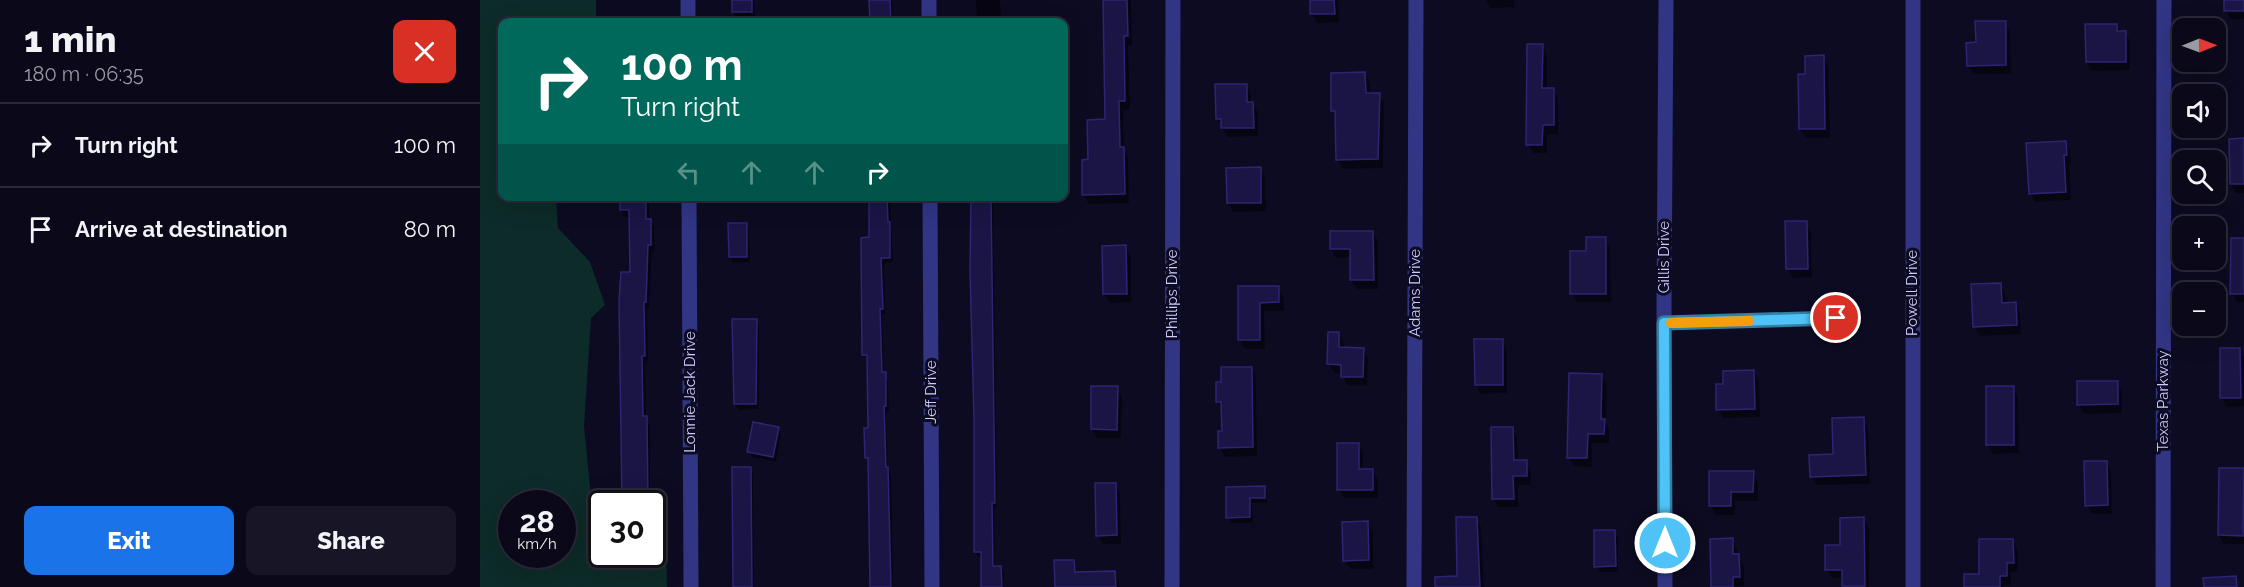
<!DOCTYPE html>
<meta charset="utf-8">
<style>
:root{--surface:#0a0819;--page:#181626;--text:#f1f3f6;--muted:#999aa2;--line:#2a2938;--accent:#1a73e8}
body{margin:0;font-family:Raleway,sans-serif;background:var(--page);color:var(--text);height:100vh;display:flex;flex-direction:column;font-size:22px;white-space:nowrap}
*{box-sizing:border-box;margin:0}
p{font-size:20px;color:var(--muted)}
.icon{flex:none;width:33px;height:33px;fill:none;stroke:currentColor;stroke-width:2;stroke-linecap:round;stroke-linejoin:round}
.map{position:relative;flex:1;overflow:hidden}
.sheet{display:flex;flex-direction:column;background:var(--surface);width:480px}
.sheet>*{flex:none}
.top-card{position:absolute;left:18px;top:18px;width:570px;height:183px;border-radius:12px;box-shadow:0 6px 24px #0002,0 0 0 2px var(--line);background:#00695c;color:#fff;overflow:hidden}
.needle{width:39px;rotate:89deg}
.fabs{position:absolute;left:1692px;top:18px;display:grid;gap:12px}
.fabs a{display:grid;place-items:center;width:54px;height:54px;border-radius:12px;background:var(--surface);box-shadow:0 6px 24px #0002,0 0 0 2px var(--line);font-size:30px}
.speed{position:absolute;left:18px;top:490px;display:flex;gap:12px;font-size:30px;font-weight:700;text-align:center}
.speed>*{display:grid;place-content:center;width:78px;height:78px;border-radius:50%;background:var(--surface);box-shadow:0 6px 24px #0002,0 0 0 2px var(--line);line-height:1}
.speed small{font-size:15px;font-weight:400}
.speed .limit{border:3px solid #111;border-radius:9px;background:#fff;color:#111}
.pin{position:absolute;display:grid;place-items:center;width:51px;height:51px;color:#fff;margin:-26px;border:3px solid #fff;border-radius:50%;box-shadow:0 2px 6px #0007}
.me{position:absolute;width:66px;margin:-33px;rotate:0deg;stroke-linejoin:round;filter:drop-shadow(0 0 4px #0008)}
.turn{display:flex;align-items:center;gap:21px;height:126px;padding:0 24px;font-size:27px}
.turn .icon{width:78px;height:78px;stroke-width:2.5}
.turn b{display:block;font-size:42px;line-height:51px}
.lanes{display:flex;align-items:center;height:57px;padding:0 24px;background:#0003;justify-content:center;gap:30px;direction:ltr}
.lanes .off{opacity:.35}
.round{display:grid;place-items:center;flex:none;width:63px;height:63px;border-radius:12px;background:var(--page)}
.summary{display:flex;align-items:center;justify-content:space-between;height:102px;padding:0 24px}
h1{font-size:36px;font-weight:800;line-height:45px}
.action{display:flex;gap:12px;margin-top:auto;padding:12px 24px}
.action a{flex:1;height:69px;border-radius:12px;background:var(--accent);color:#fff;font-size:24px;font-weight:800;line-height:69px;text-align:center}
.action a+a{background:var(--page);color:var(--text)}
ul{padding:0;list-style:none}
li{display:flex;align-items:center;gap:18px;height:84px;padding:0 24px;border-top:2px solid var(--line)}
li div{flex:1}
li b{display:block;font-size:22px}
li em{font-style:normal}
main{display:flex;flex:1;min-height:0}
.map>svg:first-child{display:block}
.green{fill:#0d2b28;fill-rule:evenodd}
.shadow{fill:#0007}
.building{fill:#1a1544;stroke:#2d2572;stroke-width:1.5}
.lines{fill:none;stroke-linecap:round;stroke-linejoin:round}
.lane{stroke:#313584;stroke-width:8}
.street{stroke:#313584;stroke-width:15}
.route-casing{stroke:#337fa1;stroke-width:15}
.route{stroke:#4fc3f7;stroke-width:10}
.slow{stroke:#f59e0b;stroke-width:10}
.labels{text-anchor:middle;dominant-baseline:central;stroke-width:6;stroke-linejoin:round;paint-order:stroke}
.street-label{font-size:15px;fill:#cccbff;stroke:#0d0b21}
</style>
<main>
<section class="sheet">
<div class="summary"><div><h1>1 min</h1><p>180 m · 06:35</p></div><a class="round" style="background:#d93025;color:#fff"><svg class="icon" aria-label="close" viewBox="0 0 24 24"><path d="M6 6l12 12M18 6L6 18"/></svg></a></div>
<ul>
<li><svg class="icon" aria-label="right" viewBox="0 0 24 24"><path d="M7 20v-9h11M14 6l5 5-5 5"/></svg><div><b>Turn right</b></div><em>100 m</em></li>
<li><svg class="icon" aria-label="arrive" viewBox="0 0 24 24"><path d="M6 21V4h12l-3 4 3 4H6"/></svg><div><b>Arrive at destination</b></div><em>80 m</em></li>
</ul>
<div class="action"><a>Exit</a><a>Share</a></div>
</section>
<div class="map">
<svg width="1764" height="587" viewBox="0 0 1764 587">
<rect width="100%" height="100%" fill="#0d0b21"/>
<path class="green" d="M0,0h116v22h-94v174l54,1 2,31 32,34 15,43 -14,13 -7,108 12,121h5l1,8h50l1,-8h13l1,40h-187zM32,504h50v51h-50z"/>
<path class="shadow" d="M254,0h20l1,22h-20z
M391,0h21l1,22h-22z
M496,0h24l1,22h-24z
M624,0h27l1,45h-4l2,64 -7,1 1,40 4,7 1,46 -40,1 -5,-9 5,-34 17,-40z
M831,0h27l1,22 -22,1 -6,-9z
M1006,0h28v7l-23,1z
M1745,0h19v19h-13l-6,-9z
M1525,22l5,9 1,43h-38l-5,-9 9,-21z
M1636,25l5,7h4l5,9v29l-38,1 -5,-9z
M1062,46l5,8v36h6l5,9v35h-11v19h-14l-5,-9z
M1343,57l5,9 2,72h-24l-6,-9 -1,-53h8z
M885,74l5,9v11h9l5,9 -1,65 -40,1 -5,-9 -1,-43 -4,-6z
M766,85l5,9v9l7,9v24l-30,1 -11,-18z
M1751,140h13v53h-8l-5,-9z
M1585,142l5,9 1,13h-2l2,36 -36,2 -5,-9z
M780,169l5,9 1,33 -33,1 -5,-9z
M141,196h28v24l5,7 1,24h-3l-3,58h-2l1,54h-3l1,56 4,6v79h-24l-2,-4 7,-226 -1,-57h-5l-4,-7z
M390,196h20l3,67h-9l1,51h-3l2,60 4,6 1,32h-3l2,58 3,5 2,112h-22l-1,-123 -4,-6 3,-29 -2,-69 -3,-6z
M493,196h20l4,312h-3l1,60 6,-1 3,6v14h-21l-1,-30 -3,1 -4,-6z
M1326,223l5,9 1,45 -19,1 -5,-9z
M266,225l3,5 1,32 -17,1 -3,-6z
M893,232l5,9v48h-21l-6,-9v-23l-15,1 -5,-9z
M1125,238l5,9 1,55h-34l-5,-9 16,-41z
M1764,240v62h-7l-5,-9z
M645,247l6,9v46l-21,1 -6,-9z
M1520,284l5,9 1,11h9l5,9 1,21 -41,2 -5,-9z
M798,287l5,9 1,15h-20l1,38h-20l-5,-9v-52z
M276,320l3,6v83l-20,1 -4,-6z
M858,333l6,9 -1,7h20l5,9 -1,28 -20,-1 -5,-12h-8l-5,-9z
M1022,341l5,9v43l-26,1 -5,-9z
M1759,349l5,8v49l-17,1 -5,-9z
M771,368l5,9 1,79 -32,1 -5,-9 4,-15 -2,-23 -5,-9 6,-18z
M1274,372l5,9 1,36 -37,1 -5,-9 7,-24z
M1121,375l6,9 -1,40 3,5v14h-17v24l-18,-1 -5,-9z
M1637,382l5,9v22l-38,1 -5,-9z
M637,388l5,9 -1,41h-24l-5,-9z
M1533,388l5,9 1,56 -26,1 -5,-9z
M1383,419l5,9 2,56 -54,1 -5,-9 24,-20z
M298,428l3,6 -5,28 -24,-5 -3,-6z
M1032,428l5,9 1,25h8l5,9v14h-13v22h-20l-5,-9z
M878,444l5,9v18h9l6,9v18h-34l-5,-9z
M1626,463l5,9 1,42h-20l-5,-9z
M270,468l3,6 1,113h-20z
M1764,470v74h-20l-5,-9z
M1273,473l5,9v19h-23v14h-19l-5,-9z
M635,484l5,9 1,51h-18l-5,-9z
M747,488h37l3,6v9h-15l1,20h-22l-3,-6z
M996,518l5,9 3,60h-26z
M1383,519l6,9v59h-24l-1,-9h-12l-5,-9 15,-23z
M887,523l6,9v37h-23l-5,-9z
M1134,531l4,6v35h-19l-3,-6z
M1252,540l5,9v7l7,9v21l-32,1z
M1533,541l5,9v21l-7,1v13h-7v2h-38l14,-12z
M594,562l4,12 36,-1 5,8v6h-63z"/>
<path class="building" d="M252,0h20v12h-20z
M389,0h21l1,22h-21z
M623,0h24l1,36h-4l1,65h-6l1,46h4l1,47 -43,1v-35l6,-1 -1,-39 18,-1z
M830,0h24l1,14h-25z
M1744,0h20v11h-20z
M1495,21h31v44l-39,1 -1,-23 10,-1z
M1605,24h32v7h9v31h-40z
M1047,44h16l-1,44h12v37h-11l-1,20h-16z
M1344,55l1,74h-26l-1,-55h7v-18z
M885,72l1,21h14l-2,66 -42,1 -1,-49h-4v-38z
M735,84h32v18h6l1,26h-33v-9h-5z
M1764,138v46h-14l-1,-45z
M1586,141l1,14h-3l2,37 -37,2 -3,-51z
M781,167v36h-34l-1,-35z
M140,196h26v23h5v26h-3l-2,57h-2l1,54h-3l1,60h4l1,84 -26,1 -3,-200 2,-29h9l-1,-62h-9z
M389,196h18l1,26h2v36h-9l2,51h-3l2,63h4v34h-2l2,61h2l3,120h-21l-2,-129h-3l-1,-30h4l-1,-73h-5l-1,-117 8,-1z
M491,196h20l4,307h-3l1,63h8l1,21h-21v-35h-7v-135l-4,-145z
M1305,221h22l1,48h-22z
M248,223h19v34h-18z
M850,231h43l1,49h-24v-31h-20z
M1106,237h20v57h-36v-43h16z
M1751,238h13v56h-14z
M646,245l1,49h-24l-1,-48z
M1521,283l1,20 14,-1 1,23 -44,2 -2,-43z
M758,286h41v16l-19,1v37h-22z
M252,319h25l-1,85h-22z
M848,332h11v15l25,1 -1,29h-22v-12l-14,-1z
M994,339h29v46h-28z
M1740,348h20l1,50h-21z
M741,367h31l1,80 -35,1v-17h4l-1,-29h-5v-20h5z
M1274,370l1,39 -39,1v-26h7v-13z
M1089,373l33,1 -1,45h4l-1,15h-16l-1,24h-20z
M1597,381h41v23l-41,1z
M611,386h27l-1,44 -26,-1z
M1506,386h28v59h-28z
M1384,417l2,58 -56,2 -1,-22 24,-1 -1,-36z
M273,422l26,5 -6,30 -26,-5z
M1011,427h22l1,33h13v16h-14l1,23h-22z
M857,443h22v26h14v21h-36z
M1604,461h23l1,44 -23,1z
M252,467h19l1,120h-19z
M1739,468h25l-1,68 -25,-1z
M1229,471h45l-1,21h-22v14h-22z
M615,483h21l1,52 -21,1z
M785,486v12h-15v19l-24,1v-31z
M976,517h21l3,70h-45v-10l22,-1z
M1384,517l1,69h-23v-16h-17v-25h15v-27z
M888,521l1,39 -26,1 -1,-39z
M1114,530h21l1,36 -22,1z
M1253,538v16h6l1,23h-7v10h-22l-1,-48z
M1499,539h34l1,24h-7v13h-7v11h-36v-13h15z
M574,560h20l1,12 40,-1 1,16h-61z
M1756,576l1,11h-33l-1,-9z"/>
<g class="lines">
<path class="lane" d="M1184,323l172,-4"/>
<path class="street" d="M208,0v22
M449,0v22
M209,196l2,391
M450,196l2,391
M692,587l1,-587
M934,587l2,-587
M1185,587l-1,-280 2,-307
M1433,587v-587
M1683,587l1,-587"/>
</g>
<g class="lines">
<g class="route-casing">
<path id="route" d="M1185,543l-1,-220 172,-5"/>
</g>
<use href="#route" class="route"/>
<path class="slow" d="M1191,323l78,-2"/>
</g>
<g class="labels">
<g class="street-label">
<text transform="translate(1184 257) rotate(-90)">Gillis Drive</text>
<text transform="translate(935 293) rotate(-90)">Adams Drive</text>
<text transform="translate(1432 293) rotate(-90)">Powell Drive</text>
<text transform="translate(692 294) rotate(-90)">Phillips Drive</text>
<text transform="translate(210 392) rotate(-90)">Lonnie Jack Drive</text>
<text transform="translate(451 392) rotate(-90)">Jeff Drive</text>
<text transform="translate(1683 401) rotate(-90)">Texas Parkway</text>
</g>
</g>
</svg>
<div class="fabs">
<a><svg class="needle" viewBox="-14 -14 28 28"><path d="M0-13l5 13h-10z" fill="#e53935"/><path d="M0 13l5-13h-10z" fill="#999aa2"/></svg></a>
<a><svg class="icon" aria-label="sound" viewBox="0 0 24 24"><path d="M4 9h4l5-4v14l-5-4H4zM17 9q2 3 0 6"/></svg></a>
<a><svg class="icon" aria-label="search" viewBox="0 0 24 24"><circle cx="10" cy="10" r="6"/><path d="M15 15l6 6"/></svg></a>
<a>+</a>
<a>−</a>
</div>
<div class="speed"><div>28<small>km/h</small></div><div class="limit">30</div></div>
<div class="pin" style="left:1356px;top:318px;background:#d93025"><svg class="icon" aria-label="arrive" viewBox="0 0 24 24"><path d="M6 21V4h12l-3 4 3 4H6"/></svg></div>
<svg class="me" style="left:1185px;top:543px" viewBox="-20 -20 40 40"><circle r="17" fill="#4fc3f7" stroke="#fff" stroke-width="3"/><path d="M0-11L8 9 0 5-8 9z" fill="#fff"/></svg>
<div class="top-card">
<div class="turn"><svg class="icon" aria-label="right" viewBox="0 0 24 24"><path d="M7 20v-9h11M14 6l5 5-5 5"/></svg><div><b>100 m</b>Turn right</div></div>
<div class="lanes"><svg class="icon off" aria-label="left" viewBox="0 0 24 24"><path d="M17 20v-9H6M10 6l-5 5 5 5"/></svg><svg class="icon off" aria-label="ahead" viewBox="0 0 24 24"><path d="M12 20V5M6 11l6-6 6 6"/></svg><svg class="icon off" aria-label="ahead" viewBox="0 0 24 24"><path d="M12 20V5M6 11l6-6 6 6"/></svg><svg class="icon" aria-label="right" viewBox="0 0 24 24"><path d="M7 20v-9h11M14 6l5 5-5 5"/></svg></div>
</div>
</div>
</main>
